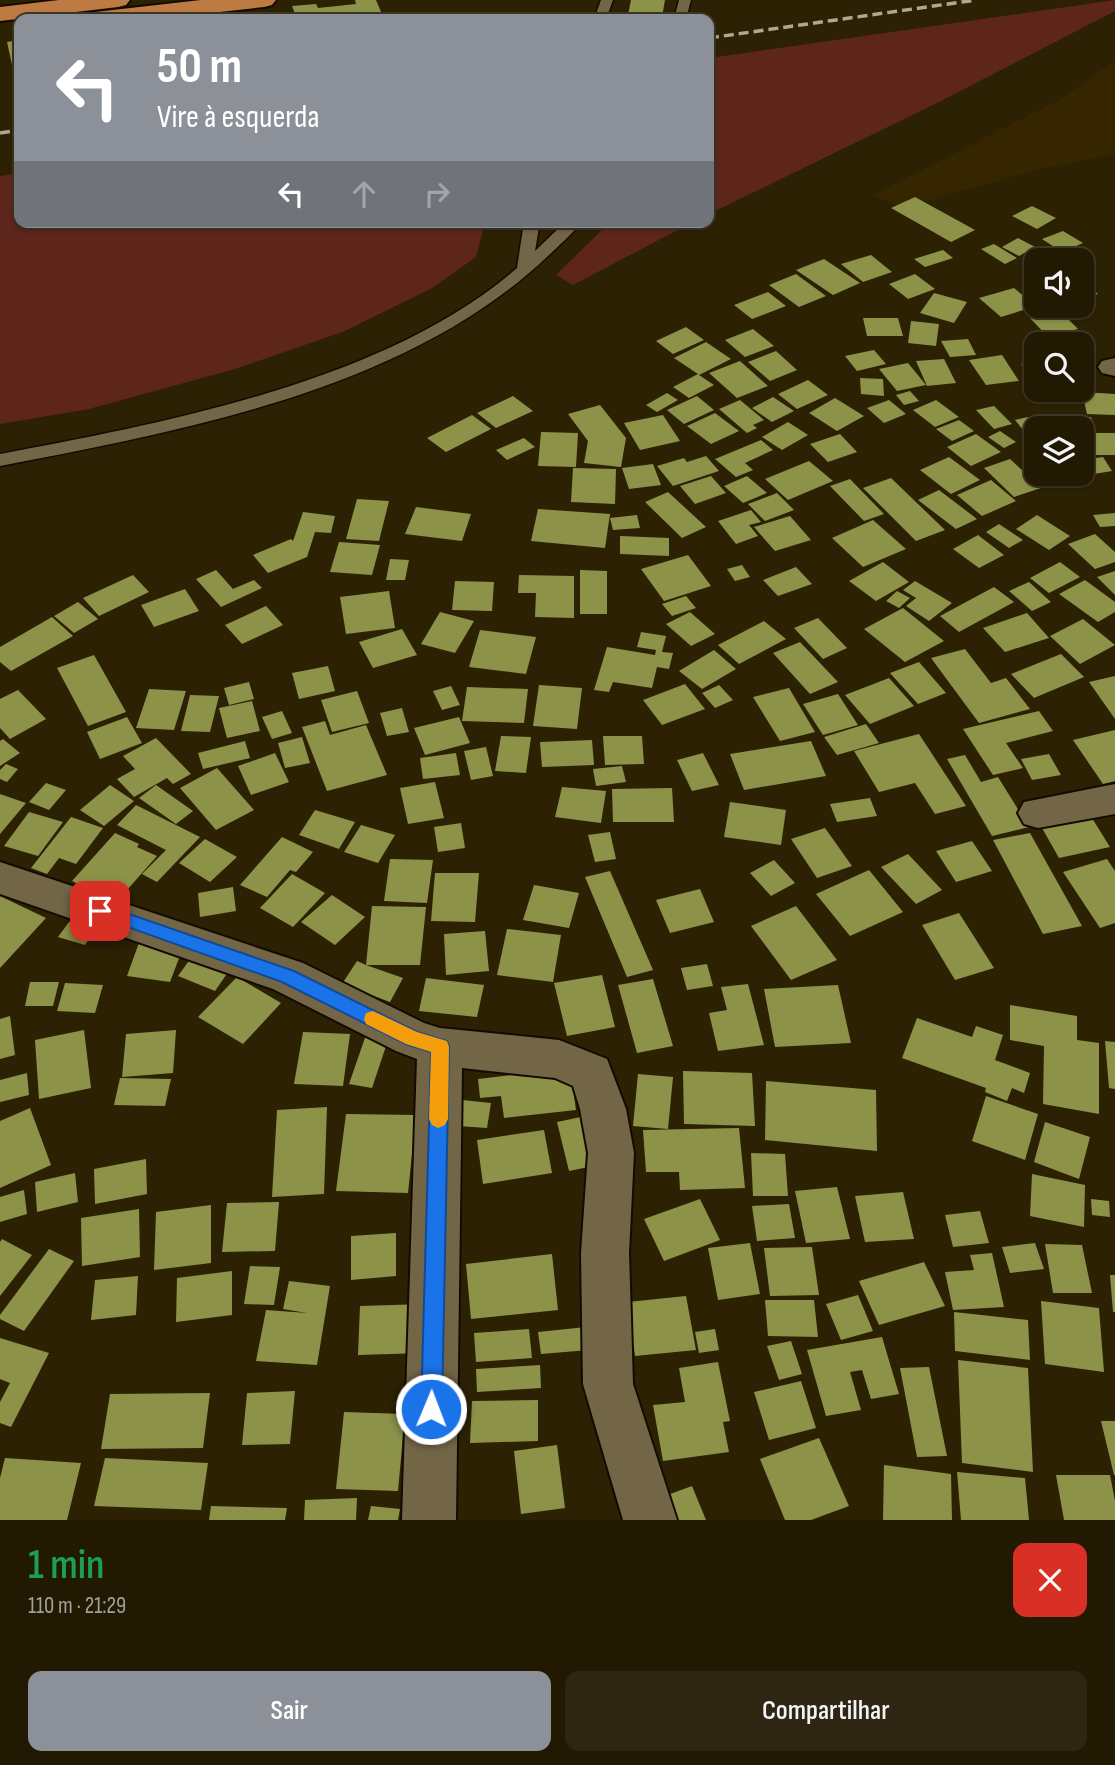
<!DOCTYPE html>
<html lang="pt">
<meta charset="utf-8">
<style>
:root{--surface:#221903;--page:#2e2612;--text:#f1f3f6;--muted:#a2a09a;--line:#3f3825;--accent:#8c9099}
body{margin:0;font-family:"Sofia Sans Condensed",sans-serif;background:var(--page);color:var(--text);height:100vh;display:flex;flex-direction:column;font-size:26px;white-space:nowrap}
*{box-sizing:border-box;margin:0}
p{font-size:23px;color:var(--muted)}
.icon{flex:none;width:38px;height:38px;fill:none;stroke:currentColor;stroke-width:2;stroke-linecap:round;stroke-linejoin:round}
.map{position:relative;height:1520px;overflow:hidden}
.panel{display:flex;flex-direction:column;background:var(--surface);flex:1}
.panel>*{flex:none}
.top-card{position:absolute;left:14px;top:14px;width:700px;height:214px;border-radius:14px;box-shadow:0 2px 5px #0004,0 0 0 2px var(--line);background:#8c9099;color:#fff;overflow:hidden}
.fabs{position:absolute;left:1024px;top:248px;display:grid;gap:14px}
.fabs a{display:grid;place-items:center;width:70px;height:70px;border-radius:14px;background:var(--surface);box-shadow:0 2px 5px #0004,0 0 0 2px var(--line);font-size:35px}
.pin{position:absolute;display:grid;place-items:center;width:60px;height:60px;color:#fff;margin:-30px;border-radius:14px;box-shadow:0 4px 10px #0006}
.me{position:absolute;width:77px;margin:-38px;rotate:1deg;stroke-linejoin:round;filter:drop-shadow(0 0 5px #0008)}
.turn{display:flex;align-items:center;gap:24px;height:147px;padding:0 28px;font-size:32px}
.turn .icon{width:91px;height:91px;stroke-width:2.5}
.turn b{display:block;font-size:49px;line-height:60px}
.lanes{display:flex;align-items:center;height:66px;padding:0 28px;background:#0003;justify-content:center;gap:35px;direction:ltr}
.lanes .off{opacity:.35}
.round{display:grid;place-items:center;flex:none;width:74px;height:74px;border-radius:14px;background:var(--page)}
.overview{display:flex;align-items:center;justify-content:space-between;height:119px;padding:0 28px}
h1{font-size:42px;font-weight:600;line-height:52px;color:#1e9e55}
.primary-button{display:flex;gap:14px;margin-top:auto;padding:14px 28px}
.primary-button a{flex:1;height:80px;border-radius:14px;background:var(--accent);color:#fff;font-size:28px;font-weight:600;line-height:80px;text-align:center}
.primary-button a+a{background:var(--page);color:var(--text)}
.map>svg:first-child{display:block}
.built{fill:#352600}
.green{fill:#5e251b}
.building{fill:#8c9349}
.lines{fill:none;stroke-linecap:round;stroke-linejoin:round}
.lane-casing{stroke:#140b00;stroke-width:3}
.street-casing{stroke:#140b00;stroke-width:4}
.highway-casing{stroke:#140b00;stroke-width:4}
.lane{fill:#736647;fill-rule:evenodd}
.street{fill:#736647;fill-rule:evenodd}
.highway{fill:#bd7b43;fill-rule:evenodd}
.rail{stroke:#b0a691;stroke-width:3.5;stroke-dasharray:10 5;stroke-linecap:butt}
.route{fill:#1a73e8;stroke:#114b97;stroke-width:2}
.slow{fill:#f59e0b}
</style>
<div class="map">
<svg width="1115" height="1520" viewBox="0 0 1115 1520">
<rect width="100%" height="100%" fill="#2d2104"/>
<path class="built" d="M1115,61v93l-78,16 -135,38 -29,-13 186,-95z"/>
<path class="green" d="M1115,0v11l-178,92 -228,111v-145l8,-12z
M19,173v49h466l-9,35 -44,31 -87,43 -110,38 -146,40 -89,15v-248z
M610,222h83l-120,63 -17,-10z"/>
<path class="building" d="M355,0h21l8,19h-87l-5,-13 24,-2 2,4 38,-4z
M631,0h34l-3,17 -34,-2z
M19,40v24l-7,1 -5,-23z
M915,197l60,33 -24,12 -60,-34z
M1032,206l24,12 -19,11 -25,-13z
M1063,231l20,12 -21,9 -20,-13z
M1018,238l17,9 -16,9 -17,-9z
M994,244l23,14 -12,6 -24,-15z
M943,250l10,8 -28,9 -11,-8z
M871,255l21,17 -29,10 -22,-18z
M824,259l36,24 -27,12 -37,-25z
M796,274l30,22 -27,11 -30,-22z
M915,274l20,15 -27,10 -19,-15z
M1082,281l16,13 -16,5z
M1014,288l22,18 -35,11 -22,-19z
M768,292l18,14 -34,13 -18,-14z
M934,293l33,9 -13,21 -34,-10z
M1060,311l18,18 -30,8 -18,-19z
M863,318h35l5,18h-36z
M911,321l28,3 -3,22 -28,-3z
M686,327l18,13 -31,14 -17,-13z
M753,329l21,17 -29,11 -20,-17z
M968,339l8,16 -26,2 -9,-16z
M706,342l25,17 -32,16 15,10 -25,13 -16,-11 25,-13 -24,-16z
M1087,344l9,9 -14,3v-11z
M874,350l12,14 -29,7 -12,-15z
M776,351l21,19 -27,11 -22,-19z
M1002,355l17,26 -33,4 -17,-25z
M944,359l12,24 -29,3 -11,-25z
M740,361l28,25 -31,12 -28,-25z
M908,363l18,22 -29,6 -18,-22z
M1036,363v19l-4,1 -11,-19z
M860,378l23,1 1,17 -23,-2z
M808,380l20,15 -31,14 -19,-15z
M910,391l9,10 -15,4 -8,-10z
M1082,392l33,2v21l-28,-1z
M667,393l11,7 -21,12 -11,-7z
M513,396l20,15 -37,17 -19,-15z
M697,396l17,14 -30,14 -17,-14z
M773,397l21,14 -22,11 -20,-14z
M835,398l29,18 -27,15 -28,-18z
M740,400l24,20 -11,5 4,3 -10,5 -28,-24z
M889,400l17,14 -22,9 -17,-15z
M936,400l23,17 -24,10 -22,-17z
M600,405l26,33 -5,29 -37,-4 4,-22 -20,-27z
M994,406l18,18 -18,5 -18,-19z
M715,413l24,18 -28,13 -24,-18z
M472,415l19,14 -45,23 -19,-14z
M663,415l17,26 -40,9 -16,-27z
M1028,417l10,12 -2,5 -8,2 -13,-16z
M1091,417l4,12h-36l-4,-11z
M959,420l15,11 -22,10 -16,-12z
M788,422l20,13 -26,15 -20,-13z
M1000,431l16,11 -12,6 -16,-11z
M541,432l37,1 -2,34 -38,-1z
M1082,433h33v22h-27z
M840,434l17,18 -29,10 -18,-18z
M976,434l25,18 -30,14 -24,-19z
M524,438l11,9 -28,13 -11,-10z
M761,440l12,10 -28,13 8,7 -17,7 -21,-18z
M706,456l13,15 -46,15 -16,-20 27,-8 3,4z
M949,457l31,23 -29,14 -31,-24z
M1103,457l9,14 -24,4 -6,-15z
M1010,459l31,29 -27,9 -30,-29z
M809,461l24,20 -45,19 -23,-21z
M653,464l8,21 -32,4 -7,-21z
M573,468l43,1 -1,35 -44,-2z
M711,476l15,17 -31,11 -15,-18z
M747,476l20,17 -24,10 -19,-17z
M891,478l54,52 -29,11 -53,-53z
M850,479l34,35 -20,7 -34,-35z
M991,480l25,21 -34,15 -25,-21z
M939,490l38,29 -21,10 -38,-29z
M668,492l38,35 -24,11 -37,-36z
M777,493l17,17 -29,11 -17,-17z
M357,499l32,2 -10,40 -33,-2z
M416,507l55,7 -9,27 -57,-7z
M538,509l72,5 -5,34 -74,-7z
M751,510l10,12 -12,3 9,11 -22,8 -18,-23z
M303,512l32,4 -4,17 -16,-1 -8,25 -39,16 -15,-18 38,-16 2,2z
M1115,513v13l-15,1 -7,-12z
M637,515l3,13 -27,2 -3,-12z
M1037,515l33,21 -21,14 -33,-21z
M790,516l21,24 -36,11 -21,-24z
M873,520l33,29 -43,18 -31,-29z
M999,524l24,16 -14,8 -23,-16z
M1095,534l20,18v10l-20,7 -27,-25z
M978,535l26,20 -25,13 -26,-19z
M620,536l49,2v18l-49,-2z
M339,542l41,3 -8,30 -42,-3z
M688,555l23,31 -47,15 -23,-32z
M390,559l19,1 -4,20h-19z
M883,562l26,20 -33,19 -27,-20z
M1060,562l20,15 -31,16 -19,-15z
M742,565l8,12 -15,4 -8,-12z
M796,567l16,17 -34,12 -15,-16z
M216,570l17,19 21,-9 8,8 -41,19 -25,-28z
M580,570l27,1v43h-27z
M1115,571v24l-18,-18z
M133,575l16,17 -50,24 -16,-18z
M519,575l55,1v42l-39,-1 1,-24h-18z
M1085,580l30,22v10l-17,10 -39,-28z
M455,581l39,1 -2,29 -40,-1z
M915,581l37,22 -23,18 -23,-15 10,-8 -13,-8z
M1029,582l22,20 -19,9 -23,-20z
M994,587l20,15 -55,30 -19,-16z
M185,589l14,22 -45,16 -13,-22z
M389,591l6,37 -49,6 -6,-37z
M897,591l13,7 -11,10 -13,-7z
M686,596l10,12 -24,8 -10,-12z
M78,602l20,17 -24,14 -20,-17z
M266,606l17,19 -41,19 -17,-19z
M903,608l41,33 -39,21 -41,-33z
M440,612l34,9 -19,32 -34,-9z
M690,612l25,22 -24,12 -25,-22z
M1027,613l22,25 -44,14 -22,-24z
M52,617l21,19 -62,35 -11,-9v-15z
M818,618l29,30 -24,11 -29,-31z
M1083,619l32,26 -35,19 -30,-28z
M764,621l22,18 -47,25 -21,-19z
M402,629l15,26 -44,13 -14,-26z
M480,630l56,7 -10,37 -57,-7z
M641,632l25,4 -4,16 11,1 -4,16 -12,-2 -5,21 -39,-6 -4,10 -15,-2 13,-43 48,8 1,-5 -19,-3z
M800,642l38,40 -28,12 -37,-41z
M965,649l26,34 15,-5 24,31 -51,14 -48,-65z
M714,650l22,19 -34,20 -23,-18z
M1061,654l23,23 -50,21 -23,-24z
M94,655l32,57 -38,14 -31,-58z
M919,662l27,31 -28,11 -28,-31z
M328,666l7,25 -36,8 -7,-26z
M1115,676v43l-26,-37z
M889,678l25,28 -44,18 -25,-29z
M249,682l5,17 -25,6 -5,-17z
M685,684l20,25 -43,16 -19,-25z
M539,685l43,3 -5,41 -44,-3z
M719,685l14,15 -18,8 -13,-15z
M451,686l9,19 -18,5 -9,-19z
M467,687l61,2 -4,34 -62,-2z
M789,688l26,44 -35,9 -27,-44z
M149,689l37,2 -12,39 -38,-2z
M18,690l28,29 -36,20 -10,-11v-29z
M357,691l12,32 -37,9 -11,-32z
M838,694l20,31 -35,10 -20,-31z
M190,695l29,1 -9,36 -29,-1z
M252,701l8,30 -33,7 -8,-30z
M402,708l7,24 -22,4 -7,-23z
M282,711l10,22 -20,6 -10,-22z
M1039,711l14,20 -47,12 17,25 -30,7 -30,-46z
M127,717l15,26 -42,16 -13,-27z
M459,717l11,26 -45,12 -11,-27z
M325,721l5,14 36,-10 21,50 -60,16 -25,-64z
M866,724l13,19 -42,12 -13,-18z
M1115,730v51l-12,3 -30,-44z
M919,734l47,72 -31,8 -20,-31 -36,9 -25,-41z
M501,736l30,1 -5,36 -31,-2z
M603,736h39l2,28 -39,1z
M302,737l8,26 -25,5 -7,-25z
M156,738l35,36 -18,10 -6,-6 -33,19 -17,-18 18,-10 -12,-13z
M3,739l17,14 -20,13v-25z
M592,740l2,25 -52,2 -2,-25z
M245,741l5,17 -47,11 -5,-16z
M811,741l15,35 -82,14 -14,-36z
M486,747l7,29 -22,4 -7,-29z
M275,753l14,29 -38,13 -13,-29z
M456,753l4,22 -37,4 -3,-21z
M703,753l16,32 -27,6 -15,-31z
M1049,754l12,21 -29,5 -11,-21z
M965,755l16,27 17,-5 31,50 -37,9 -45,-77z
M6,764l12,5 -11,13 -7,-3v-9z
M622,766l4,16 -30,4 -3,-17z
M217,768l37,42 -38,20 -36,-42z
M435,782l9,36 -36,6 -8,-36z
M46,783l20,7 -17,20 -20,-8z
M110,785l24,16 -30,25 -24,-16z
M156,785l37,26 -17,13 -37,-26z
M562,787l44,4 -5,32 -46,-6z
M672,788l2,34h-61l-1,-33z
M0,794l26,9 -26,31z
M870,798l7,18 -40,6 -7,-18z
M730,802l56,8 -5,35 -57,-8z
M136,805l64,32 -43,45 -15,-8 24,-24 -49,-25z
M315,810l40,12 -16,27 -40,-14z
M29,812l34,10 -25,34 -34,-10z
M71,817l32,11 -27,36 -17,-6 -12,16 -16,-6z
M1092,818l18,29 -51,11 -17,-30z
M461,823l4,25 -27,4 -4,-25z
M361,825l34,10 -17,28 -34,-11z
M825,828l27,38 -35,12 -26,-39z
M610,832l6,27 -21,3 -7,-27z
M115,833l24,11 -2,3 20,9 -45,51 -25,-11 4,-6 -19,-9z
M1030,833l52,93 -39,8 -50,-94z
M282,837l31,15 -17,20 -6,-2 -23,27 -27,-12z
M205,839l32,18 -27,25 -31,-19z
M972,841l20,30 -36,11 -20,-31z
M908,854l34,36 -26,14 -35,-37z
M390,859l43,1 -6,43 -43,-2z
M1107,859l8,12v52l-15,5 -37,-56z
M774,860l21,23 -24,13 -21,-23z
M869,870l34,42 -53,24 -34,-42z
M610,871l43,99 -26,7 -42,-100z
M435,873h44l-4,49 -44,-1z
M292,874l33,19 -32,34 -33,-19z
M534,885l45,8 -10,35 -46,-8z
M233,887l3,24 -36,6 -2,-24z
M700,889l14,33 -44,11 -14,-33z
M332,895l33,22 -30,28 -34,-23z
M0,896l46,22 -46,50z
M372,906l54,1 -6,58h-54l37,13 -13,24 -48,-18 15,-23 9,4z
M796,906l41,54 -46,20 -40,-54z
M959,913l35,55 -39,12 -33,-55z
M69,922l26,8 -10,15 -27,-8z
M507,929l54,6 -8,47 -56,-7z
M485,931l4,40 -43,4 -2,-41z
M140,940l44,5 -14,37 -43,-6z
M196,951l37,14 -18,26 -37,-15z
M707,964l6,22 -26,4 -6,-22z
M602,975l13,52 -48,9 -13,-53z
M237,977l44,26 -38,41 -45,-27z
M426,978l58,7 -7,32 -58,-6z
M653,979l20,67 -36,7 -19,-68z
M30,982h29l-6,24h-28z
M65,983l38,2 -8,28 -38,-2z
M748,984l16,61 -46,6 -9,-38 18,-3 -6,-23z
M838,985l13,58 -76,4 -11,-58z
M1010,1005l67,11v24l22,3v71l-56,-10 1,-58 -34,-6z
M10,1016l5,39 -15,4v-40z
M917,1018l55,19 4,-11 27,9 -8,25 35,13 -6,20 -12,-5 -5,13 -22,-9 1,-4 -84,-30z
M84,1030l7,58 -52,11 -4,-59z
M176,1030l-3,43 -51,4 4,-43z
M303,1032l47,2 -7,52 -49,-2z
M367,1032l22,5 -17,51 -23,-4z
M1105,1041l10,1v47l-6,-1z
M570,1068l6,42 -72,8 -3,-22 -21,2 -2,-19z
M683,1071l69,2 3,53 -71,-2z
M27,1073l2,22 -29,7v-22z
M638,1074l35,3 -5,52 -35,-3z
M120,1078l51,1 -6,27 -51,-1z
M766,1081l110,9 1,61 -112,-11z
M986,1096l52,18 -13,46 -53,-19z
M462,1100l29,3 -4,25 -29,-2z
M327,1107l-3,87 -52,3 5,-87z
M30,1108l21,57 -51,23v-67z
M346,1114l70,1 -8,78 -72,-2z
M595,1114l13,49 -39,8 -12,-49z
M1045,1122l45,15 -11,42 -45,-17z
M739,1128l6,60 -65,2 -1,-18h-33l-3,-42z
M544,1130l8,43 -69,11 -6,-44z
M751,1153l34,1 3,42h-35z
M146,1159l1,35 -52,10 -1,-35z
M75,1173l3,29 -41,10 -2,-30z
M1032,1174l53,11 -1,42 -54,-11z
M837,1187l13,52 -44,4 -11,-52z
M24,1190l3,24 -27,8v-25z
M903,1192l11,47 -49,3 -10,-46z
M700,1199l20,41 -56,21 -20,-42z
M1091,1199l18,2 1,16 -18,-2z
M279,1202l-4,49 -53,1 5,-49z
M789,1204l6,34 -38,3 -5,-35z
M211,1205v58l-57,7 2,-58z
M139,1209l1,48 -58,9 -1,-48z
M980,1211l9,32 -36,4 -8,-32z
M396,1233v43l-45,4v-44z
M2,1239l30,16 -32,41v-54z
M750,1243l10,51 -42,6 -10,-52z
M1035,1243l9,26 -34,4 -8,-26z
M1045,1244l37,1 10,48h-39z
M812,1247l7,48 -49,1 -6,-48z
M49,1249l25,12 -50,70 -24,-12v-4z
M992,1253l12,54 -51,3 -8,-38 29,-2 -4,-15z
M552,1254l6,56 -87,9 -5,-55z
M924,1262l21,44 -66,19 -20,-44z
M250,1266l30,1 -6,38 -30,-1z
M232,1271v44l-56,7 1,-44z
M1110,1275h5v37h-2z
M138,1276l-2,39 -45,5 4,-40z
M289,1281l41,5 -13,79 -61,-4 10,-51 41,3 -24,-4z
M858,1295l15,36 -32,9 -15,-36z
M686,1296l10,54 -61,6 -7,-54z
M765,1300h49l4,37 -50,-1z
M1041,1301l58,7 5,64 -59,-8z
M425,1304l-1,49 -66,2 2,-49z
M954,1312l74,8 2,40 -75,-9z
M586,1327l3,23 -48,4 -3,-22z
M529,1329l3,29 -56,4 -2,-29z
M715,1329l4,21 -20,3 -4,-21z
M882,1337l17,57 -28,5 -9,-29 -12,2 11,38 -35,6 -19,-66z
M0,1338l49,15 -38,74 -11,-4v-21l10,-19 -10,-4z
M791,1341l11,33 -23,6 -12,-34z
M958,1360l70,8 5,104 -71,-9z
M718,1362l12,59 -7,1 6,30 -66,9 -10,-56 32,-3 -6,-34z
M540,1365l1,23 -64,4 -1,-23z
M929,1367l18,89 -30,1 -17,-89z
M801,1381l15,47 -47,12 -15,-48z
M295,1391l-5,53 -48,1 5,-52z
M210,1393l-7,55 -102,1 9,-55z
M538,1400v41l-68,2 2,-42z
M344,1412l61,2 -7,77 -62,-2z
M1101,1421h14v54h-1z
M819,1438l30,68 -38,14h-26l-25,-61z
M557,1445l8,63 -44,6 -7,-63z
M5,1458l76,5 -14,57h-67v-42z
M105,1458l103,5 -7,47 -107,-4z
M884,1465l67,9 1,46h-69z
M957,1472l68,6 4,42h-68z
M1056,1475h54l5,26v19h-51z
M692,1486l14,34h-48l-7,-19z
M357,1498l-1,22h-52l1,-20z
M211,1506l76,2 -2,12h-76z
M371,1506l29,3 -2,11h-30z"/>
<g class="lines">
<g class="lane-casing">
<path id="lane" d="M601,0h12l-7,19h-12z
M679,0h12l-5,19h-12z
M524,222h16l-5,29 30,-29h16c-9,13 -22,23 -33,34 -141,134 -363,174 -548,210v-12c165,-31 388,-73 517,-186z"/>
</g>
<g class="street-casing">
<path id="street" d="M1115,358v18l-13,-3 -4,-6 4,-6z
M1115,784v30l-77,14 -14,-4 -6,-11 6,-11z
M0,862l303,101 121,60 16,5 119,12 48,19 19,50 8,44 -5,100 4,131 44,136h-54l-40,-136 -2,-131 7,-100 -8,-44 -7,-23 -18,-8 -93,-10 -6,452h-54l15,-461 -21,-8 -123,-62 -273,-95z"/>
</g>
<g class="highway-casing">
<path id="highway" d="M59,0h71l-4,5 -8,2 -118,14v-14z
M201,0h75l-4,5 -8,2 -108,12h-73l4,-5 8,-2z"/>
</g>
<use href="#lane" class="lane"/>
<use href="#street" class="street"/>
<use href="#highway" class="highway"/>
<path class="rail" d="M709,38l267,-38
M0,133l19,-3"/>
</g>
<path class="route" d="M100,904l194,67 123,61 30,9 2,6 -7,362 -3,7 -8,3 -7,-3 -3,-7 10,-357 -25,-8 -124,-62 -188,-67 -3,-4 3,-5z"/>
<path class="slow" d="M373,1011l44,21 30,9 2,6 -1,72 -3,6 -7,3 -6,-3 -3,-6 2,-67 -25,-8 -40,-20 -2,-5 2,-6z"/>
</svg>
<div class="fabs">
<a><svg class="icon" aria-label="sound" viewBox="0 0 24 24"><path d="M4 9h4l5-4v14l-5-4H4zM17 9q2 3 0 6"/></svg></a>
<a><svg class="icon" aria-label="search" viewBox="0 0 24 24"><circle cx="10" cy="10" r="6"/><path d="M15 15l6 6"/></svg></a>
<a><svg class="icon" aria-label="layers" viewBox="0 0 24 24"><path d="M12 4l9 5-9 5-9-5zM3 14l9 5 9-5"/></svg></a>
</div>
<div class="pin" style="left:100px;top:911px;background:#d93025"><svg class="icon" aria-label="arrive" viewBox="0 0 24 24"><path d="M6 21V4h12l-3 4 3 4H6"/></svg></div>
<svg class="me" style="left:431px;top:1409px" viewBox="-20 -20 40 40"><circle r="17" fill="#1a73e8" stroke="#fff" stroke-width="3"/><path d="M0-11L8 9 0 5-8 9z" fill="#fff"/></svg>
<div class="top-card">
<div class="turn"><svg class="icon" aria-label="left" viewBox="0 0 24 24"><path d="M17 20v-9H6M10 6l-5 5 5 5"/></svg><div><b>50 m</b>Vire à esquerda</div></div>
<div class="lanes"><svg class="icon" aria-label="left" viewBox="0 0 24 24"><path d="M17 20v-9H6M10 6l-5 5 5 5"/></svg><svg class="icon off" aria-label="ahead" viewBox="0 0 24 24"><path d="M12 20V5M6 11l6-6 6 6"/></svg><svg class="icon off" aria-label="right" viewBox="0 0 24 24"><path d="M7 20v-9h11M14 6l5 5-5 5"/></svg></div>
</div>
</div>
<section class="panel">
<div class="overview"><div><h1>1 min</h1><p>110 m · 21:29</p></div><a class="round" style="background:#d93025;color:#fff"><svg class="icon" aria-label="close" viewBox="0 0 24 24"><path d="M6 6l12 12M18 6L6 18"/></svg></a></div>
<div class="primary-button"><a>Sair</a><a>Compartilhar</a></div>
</section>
